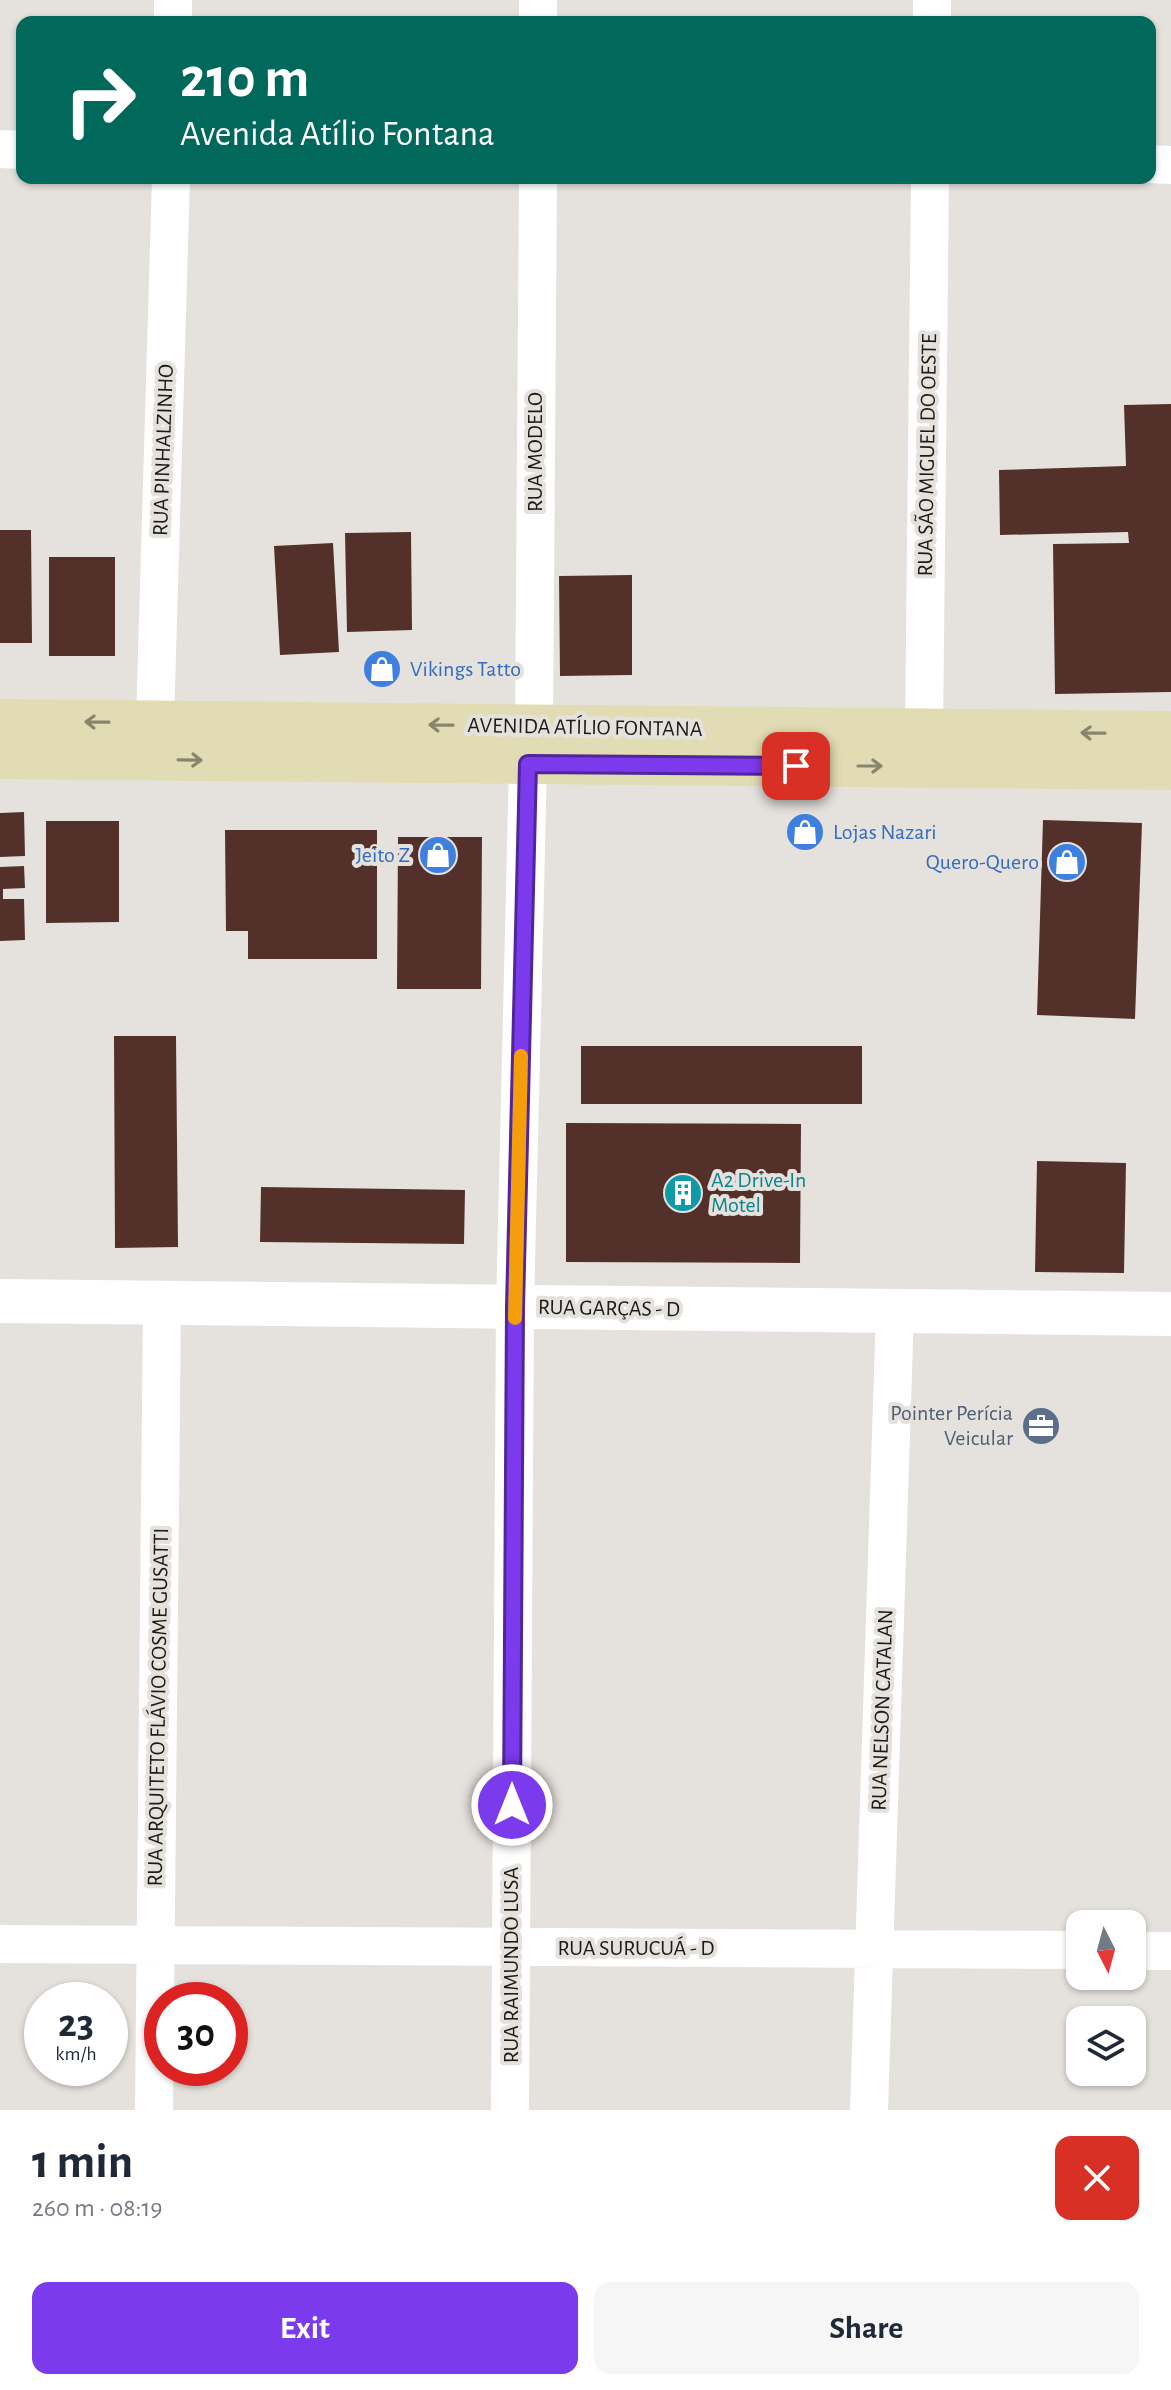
<!DOCTYPE html>
<meta charset="utf-8">
<style>
:root{--surface:#fff;--page:#f6f6f7;--text:#1f2937;--muted:#747a83;--accent:#7c3aed}
body{margin:0;font-family:"Alegreya Sans",sans-serif;background:var(--page);color:var(--text);height:100vh;display:flex;flex-direction:column;font-size:30px;white-space:nowrap}
*{box-sizing:border-box;margin:0}
p{font-size:26px;color:var(--muted)}
.icon{flex:none;width:44px;height:44px;fill:none;stroke:currentColor;stroke-width:2;stroke-linecap:round;stroke-linejoin:round}
.map{position:relative;height:2110px;overflow:hidden}
.sheet{display:flex;flex-direction:column;background:var(--surface);flex:1}
.sheet>*{flex:none}
.top-card{position:absolute;left:16px;top:16px;width:1140px;height:168px;border-radius:16px;box-shadow:0 2px 6px #0004;background:#00695c;color:#fff;overflow:hidden}
.needle{width:52px;rotate:174deg}
.controls{position:absolute;left:1066px;top:1910px;display:grid;gap:16px}
.controls a{display:grid;place-items:center;width:80px;height:80px;border-radius:16px;background:var(--surface);box-shadow:0 2px 6px #0004;font-size:40px}
.speed{position:absolute;left:24px;top:1982px;display:flex;gap:16px;font-size:40px;font-weight:700;text-align:center}
.speed>*{display:grid;place-content:center;width:104px;height:104px;border-radius:50%;background:var(--surface);box-shadow:0 2px 6px #0004;line-height:1}
.speed small{font-size:20px;font-weight:400}
.speed .limit{border:12px solid #d22;background:#fff;color:#111}
.pin{position:absolute;display:grid;place-items:center;width:68px;height:68px;color:#fff;margin:-34px;border-radius:16px;box-shadow:0 4px 12px #0006}
.me{position:absolute;width:88px;margin:-44px;rotate:0deg;stroke-linejoin:round;filter:drop-shadow(0 0 6px #0008)}
.turn{display:flex;align-items:center;gap:28px;height:168px;padding:0 32px;font-size:36px}
.turn .icon{width:104px;height:104px;stroke-width:2.5}
.turn b{display:block;font-size:56px;line-height:68px}
.round{display:grid;place-items:center;flex:none;width:84px;height:84px;border-radius:16px;background:var(--page)}
.overview{display:flex;align-items:center;justify-content:space-between;height:136px;padding:0 32px}
h1{font-size:48px;font-weight:700;line-height:60px}
.action{display:flex;gap:16px;margin-top:auto;padding:16px 32px}
.action a{flex:1;height:92px;border-radius:16px;background:var(--accent);color:#fff;font-size:32px;font-weight:700;line-height:92px;text-align:center}
.action a+a{background:var(--page);color:var(--text)}
.map>svg:first-child{display:block}
.building{fill:#54302b}
.lines{fill:none;stroke-linecap:round;stroke-linejoin:round}
.minor{stroke:#fff;stroke-width:38}
.tertiary{stroke:#fff;stroke-width:44}
.secondary{stroke:#e1dcb3;stroke-width:44}
.oneway{stroke:#88856e}
.route-casing{stroke:#51269a;stroke-width:20}
.route{stroke:#7c3aed;stroke-width:14}
.slow{stroke:#f59e0b;stroke-width:14}
.labels{text-anchor:middle;dominant-baseline:central;stroke-width:8;stroke-linejoin:round;paint-order:stroke}
.street-label{font-size:22px;fill:#1c1b19;stroke:#e5e2dd}
.shop-label{font-size:22px;fill:#366cbe;stroke:#e5e2dd;text-anchor:start}
.culture-label{font-size:22px;fill:#0d838f;stroke:#e5e2dd;text-anchor:start}
.service-label{font-size:22px;fill:#4e5e75;stroke:#e5e2dd;text-anchor:end}
</style>
<div class="map">
<svg width="1171" height="2110" viewBox="0 0 1171 2110">
<rect width="100%" height="100%" fill="#e5e2dd"/>
<path class="building" d="M1171,404v288l-116,2 -2,-150 76,-1 -1,-11 -128,3 -1,-65 127,-4 -2,-61z
M0,530h31l1,113h-32z
M411,532l1,98 -65,2 -2,-99z
M333,543l6,109 -59,3 -6,-109z
M49,557h66v99h-66z
M632,575v100l-72,1 -1,-100z
M24,812l1,44 -25,1v-44z
M1043,820l99,3 -7,196 -98,-4z
M46,821h73v101l-73,1z
M225,830h152v129h-129v-28h-22z
M398,837h84l-1,152h-84z
M24,866l1,22 -22,1v10h21l1,41 -25,1v-74z
M114,1036h62l2,211 -63,1z
M581,1046h281v58h-281z
M566,1123l235,1 -1,139 -234,-1z
M1037,1161l89,2 -2,110 -89,-1z
M261,1187l204,3 -1,54 -204,-2z"/>
<g class="lines">
<path class="minor" d="M173,22v-22
M538,22v-22
M932,22v-22
M0,149l22,1
M1150,164l21,1
M155,722l16,-544
M534,727l4,-549
M924,731l6,-553
M0,1944l1080,6
M1132,1951h39
M154,2110l8,-807
M510,2110l5,-803 13,-543
M869,2110l26,-799"/>
<path class="tertiary" d="M0,1301l1171,13"/>
<path class="secondary" d="M0,721l1171,12
M0,757l1171,11"/>
</g>
<defs><path id="oneway-shaft" d="M-6 0H5M1.5-3L5.5 0L1.5 3" fill="none" stroke-width="1.6" stroke-linecap="round" stroke-linejoin="round" transform="scale(2)"/></defs>
<g class="oneway">
<use href="#oneway-shaft" transform="translate(97 722) rotate(-179)"/>
<use href="#oneway-shaft" transform="translate(441 725) rotate(-179)"/>
<use href="#oneway-shaft" transform="translate(1093 733) rotate(-179)"/>
<use href="#oneway-shaft" transform="translate(190 760) rotate(1)"/>
<use href="#oneway-shaft" transform="translate(870 766)"/>
</g>
<g class="lines">
<g class="route-casing">
<path id="route" d="M512,1805l3,-498 13,-543 268,2"/>
</g>
<use href="#route" class="route"/>
<path class="slow" d="M515,1318l6,-262"/>
</g>
<defs>
<g id="shop-disc" transform="scale(2)"><circle r="9.5" fill="#3f7fe0" stroke="#e5e2dd"/><path d="M-5-2.5h2.3a2.7 3.5 0 0 1 5.4 0H5L5.5 6h-11ZM-1.5-2.5h3a1.5 2.3 0 0 0-3 0Z" fill="#fff"/></g>
<g id="building-disc" transform="scale(2)"><circle r="9.5" fill="#0f9aa8" stroke="#e5e2dd"/><path d="M-4-6H4V6H1V3H-1V6H-4ZM-2.5-4.3h1.7v1.8h-1.7ZM.8-4.3h1.7v1.8H.8ZM-2.5-1h1.7V.8h-1.7ZM.8-1h1.7V.8H.8Z" fill="#fff"/></g>
<g id="office-disc" transform="scale(2)"><circle r="9.5" fill="#5c6f8a" stroke="#e5e2dd"/><path d="M-6-3h4V-5.5h4V-3h4V5H-6ZM-1-4.5V-3h2v-1.5ZM-6 0V1H6V0Z" fill="#fff"/></g>
</defs>
<g fill-rule="evenodd">
<use href="#shop-disc" x="382" y="669"/>
<use href="#shop-disc" x="805" y="832"/>
<use href="#shop-disc" x="438" y="855"/>
<use href="#shop-disc" x="1067" y="862"/>
<use href="#building-disc" x="683" y="1193"/>
<use href="#office-disc" x="1041" y="1426"/>
</g>
<g class="labels">
<g class="street-label">
<text transform="translate(163 450) rotate(-88)">RUA PINHALZINHO</text>
<text transform="translate(535 452) rotate(-90)">RUA MODELO</text>
<text transform="translate(927 455) rotate(-89)">RUA SÃO MIGUEL DO OESTE</text>
<text transform="translate(585 727) rotate(1)">AVENIDA ATÍLIO FONTANA</text>
<text transform="translate(609 1308) rotate(1)">RUA GARÇAS - D</text>
<text transform="translate(158 1707) rotate(-89)">RUA ARQUITETO FLÁVIO COSME GUSATTI</text>
<text transform="translate(882 1710) rotate(-88)">RUA NELSON CATALAN</text>
<text x="636" y="1948">RUA SURUCUÁ - D</text>
<text transform="translate(511 1965) rotate(-90)">RUA RAIMUNDO LUSA</text>
</g>
<g class="shop-label">
<text x="410" y="669">Vikings Tatto</text>
<text x="833" y="832">Lojas Nazari</text>
<text x="410" y="855" text-anchor="end">Jeito Z</text>
<text x="1039" y="862" text-anchor="end">Quero-Quero</text>
</g>
<g class="culture-label">
<text x="711" y="1180">A2 Drive-In<tspan x="711" dy="25">Motel</tspan></text>
</g>
<g class="service-label">
<text x="1013" y="1413">Pointer Perícia<tspan x="1013" dy="25">Veicular</tspan></text>
</g>
</g>
</svg>
<div class="controls">
<a><svg class="needle" viewBox="-14 -14 28 28"><path d="M0-13l5 13h-10z" fill="#e53935"/><path d="M0 13l5-13h-10z" fill="#747a83"/></svg></a>
<a><svg class="icon" aria-label="layers" viewBox="0 0 24 24"><path d="M12 4l9 5-9 5-9-5zM3 14l9 5 9-5"/></svg></a>
</div>
<div class="speed"><div>23<small>km/h</small></div><div class="limit">30</div></div>
<div class="pin" style="left:796px;top:766px;background:#d93025"><svg class="icon" aria-label="arrive" viewBox="0 0 24 24"><path d="M6 21V4h12l-3 4 3 4H6"/></svg></div>
<svg class="me" style="left:512px;top:1805px" viewBox="-20 -20 40 40"><circle r="17" fill="#7c3aed" stroke="#fff" stroke-width="3"/><path d="M0-11L8 9 0 5-8 9z" fill="#fff"/></svg>
<div class="top-card">
<div class="turn"><svg class="icon" aria-label="right" viewBox="0 0 24 24"><path d="M7 20v-9h11M14 6l5 5-5 5"/></svg><div><b>210 m</b>Avenida Atílio Fontana</div></div>
</div>
</div>
<section class="sheet">
<div class="overview"><div><h1>1 min</h1><p>260 m · 08:19</p></div><a class="round" style="background:#d93025;color:#fff"><svg class="icon" aria-label="close" viewBox="0 0 24 24"><path d="M6 6l12 12M18 6L6 18"/></svg></a></div>
<div class="action"><a>Exit</a><a>Share</a></div>
</section>
